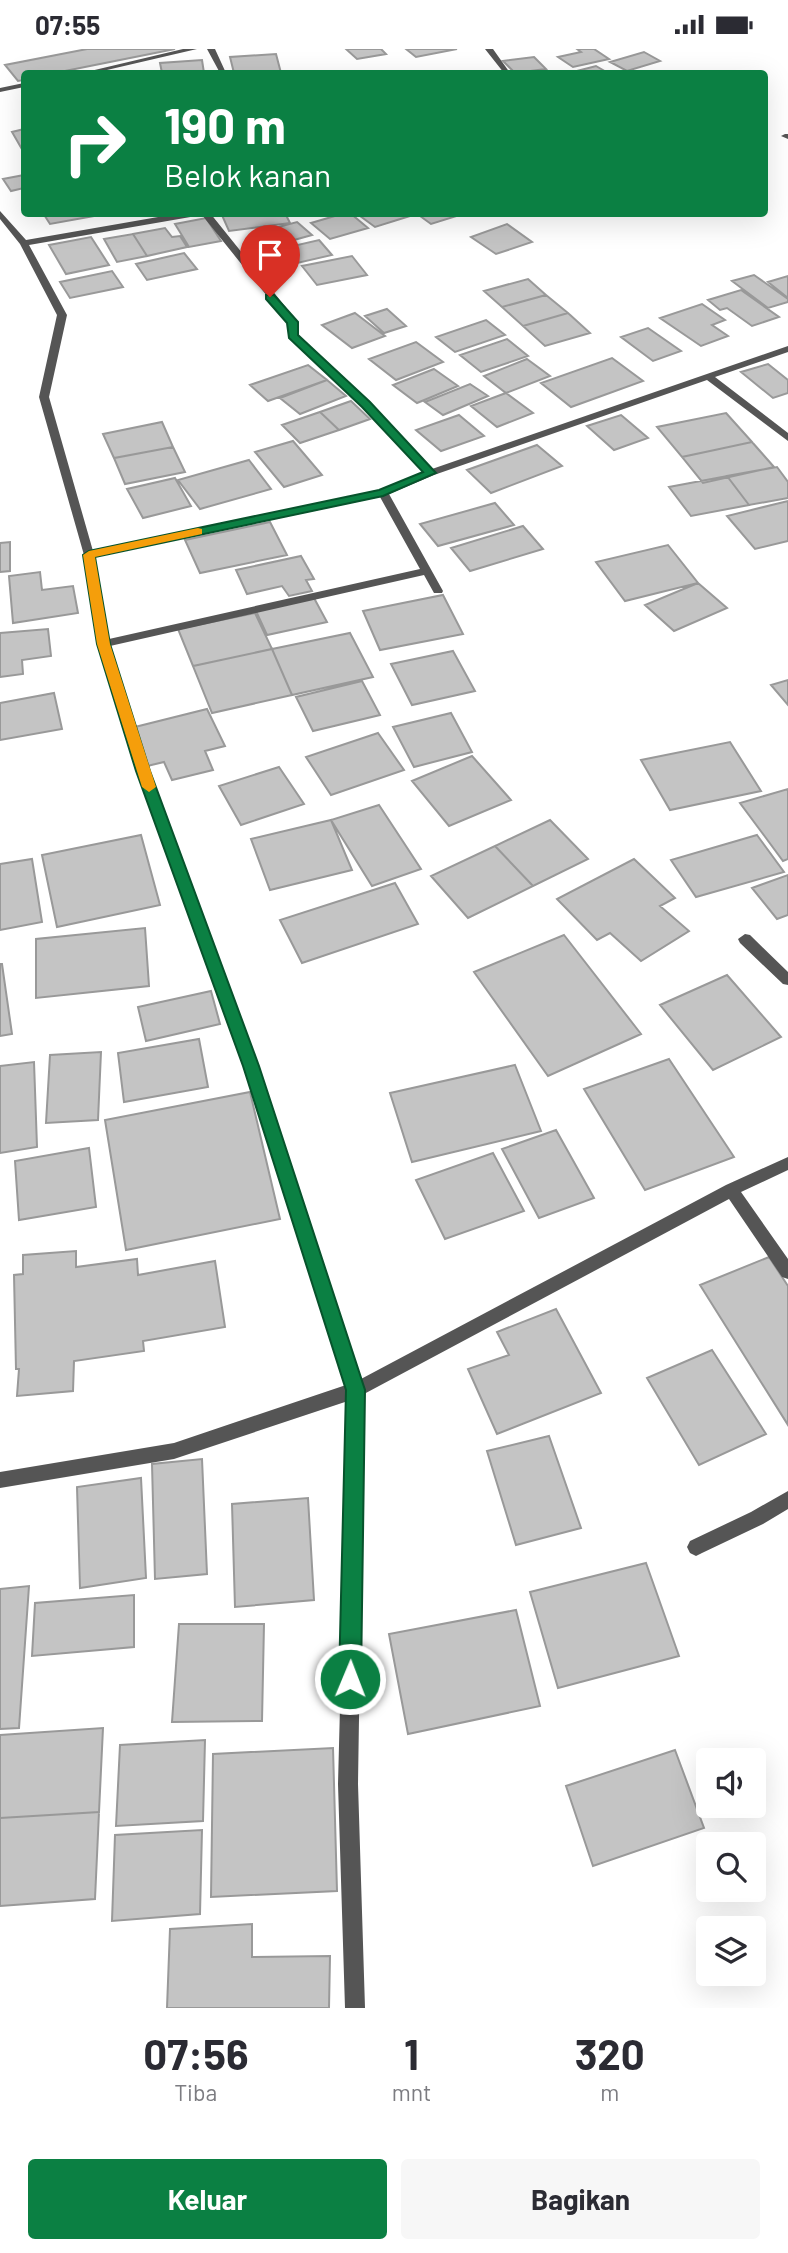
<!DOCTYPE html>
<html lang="id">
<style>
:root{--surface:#fff;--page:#f7f7f7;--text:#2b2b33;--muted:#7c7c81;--accent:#0b8043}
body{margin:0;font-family:Barlow,sans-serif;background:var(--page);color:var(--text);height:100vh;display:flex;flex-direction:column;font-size:26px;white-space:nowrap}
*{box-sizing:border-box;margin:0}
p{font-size:23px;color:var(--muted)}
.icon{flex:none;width:38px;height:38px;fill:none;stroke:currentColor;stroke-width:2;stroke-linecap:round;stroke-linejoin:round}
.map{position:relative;height:1959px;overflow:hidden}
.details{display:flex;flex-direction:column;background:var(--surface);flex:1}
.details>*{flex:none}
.guide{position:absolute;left:21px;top:21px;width:747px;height:147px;border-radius:7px;box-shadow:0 7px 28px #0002;background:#0b8043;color:#fff;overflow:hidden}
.controls{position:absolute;left:696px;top:1699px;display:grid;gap:14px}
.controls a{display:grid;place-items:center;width:70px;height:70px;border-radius:7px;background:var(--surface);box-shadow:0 7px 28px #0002;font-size:35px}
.pin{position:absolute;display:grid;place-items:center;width:60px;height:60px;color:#fff;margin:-72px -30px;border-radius:50% 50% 50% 0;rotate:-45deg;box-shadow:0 0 7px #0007}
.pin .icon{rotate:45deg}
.me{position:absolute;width:77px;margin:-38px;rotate:1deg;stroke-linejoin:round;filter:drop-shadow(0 0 5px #0008)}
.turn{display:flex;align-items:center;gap:24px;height:147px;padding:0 28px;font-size:32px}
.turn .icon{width:91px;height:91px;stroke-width:2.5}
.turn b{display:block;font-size:49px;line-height:60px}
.eta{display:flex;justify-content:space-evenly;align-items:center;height:119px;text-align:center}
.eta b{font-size:42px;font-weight:700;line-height:49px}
.cta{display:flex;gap:14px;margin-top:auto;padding:14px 28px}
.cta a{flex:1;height:80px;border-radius:7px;background:var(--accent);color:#fff;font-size:28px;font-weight:700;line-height:80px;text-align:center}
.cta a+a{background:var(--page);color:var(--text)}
.status{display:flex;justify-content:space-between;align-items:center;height:49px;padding:0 35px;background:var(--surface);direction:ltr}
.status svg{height:19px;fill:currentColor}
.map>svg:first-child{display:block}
.building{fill:#c4c4c4;stroke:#999;stroke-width:2}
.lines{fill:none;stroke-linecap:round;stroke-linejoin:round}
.street{fill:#555;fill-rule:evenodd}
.route{fill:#0b8043;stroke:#07532c;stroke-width:2}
.slow{fill:#f59e0b}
</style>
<div class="status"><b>07:55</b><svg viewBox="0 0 49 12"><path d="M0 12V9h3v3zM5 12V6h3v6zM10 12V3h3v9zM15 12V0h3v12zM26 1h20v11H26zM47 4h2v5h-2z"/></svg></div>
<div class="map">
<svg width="788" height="1959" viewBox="0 0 788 1959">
<rect width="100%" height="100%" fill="#fff"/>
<path class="building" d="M87,0h88l-120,24h-31v7l-6,1 -13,-16z
M346,0h35l5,5 -29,5z
M406,0h51l-41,8z
M577,0h17l15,10 -36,8 -15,-10 23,-5z
M644,3l16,9 -33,10 -17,-9z
M276,5l5,19h-47l-4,-16z
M534,8l12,12 -31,4 -12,-12z
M202,11l2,13h-42l-2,-10z
M596,17l12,7h-39z
M24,80v22h-1l-11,-19z
M24,126v13l-13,3 -8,-12z
M43,164h49l2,3 -44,8z
M221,164h64l5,10 -61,8z
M345,164h5l18,15 -38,11 -19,-16z
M356,164h51l3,3 -35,11z
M416,164h43l1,2 -29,9z
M206,169l15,23 -32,6 -14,-23z
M297,173l15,13 -47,13 -13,-14z
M507,175l25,18 -36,12 -25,-17z
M165,179l7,9 8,-1 7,11 -40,9 -14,-22z
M133,185l14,22 -30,6 -13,-23z
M91,188l18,28 -43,9 -17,-29z
M319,191l13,15 -39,9 -13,-15z
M184,204l13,16 -50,11 -11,-16z
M352,207l15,19 -50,10 -15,-19z
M112,222l11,16 -53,11 -10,-16z
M754,226l34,24v3l-20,6 -36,-27z
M788,227v22l-20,-16z
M528,230l18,16 -44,12 -18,-16z
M741,241l38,27 -27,9 -25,-18 -7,2 -12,-10z
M546,246l22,18 -45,13 -21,-19z
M702,255l23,16 -13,5 16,11 -27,10 -41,-28z
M387,260l19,17 -22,7 -19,-17z
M355,264l30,23 -33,12 -30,-23z
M568,264l22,20 -45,13 -22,-20z
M486,271l19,15 -50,17 -19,-15z
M648,279l33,23 -28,10 -32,-24z
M507,290l21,17 -47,16 -21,-17z
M416,293l27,20 -47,18 -27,-21z
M612,309l31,23 -72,26 -30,-24z
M527,310l23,17 -44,17 -22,-17z
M768,315l20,16v13l-15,5 -32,-26z
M308,316l19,15 -59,21 -18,-16z
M434,320l24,17 -41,17 -24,-18z
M327,331l19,16 -46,18 -20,-16z
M470,335l18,12 -45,19 -18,-13z
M506,344l27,20 -36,14 -26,-21z
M351,352l19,18 -31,11 -19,-18z
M320,363l19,18 -39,13 -18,-18z
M726,364l26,29 -70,15 -25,-30z
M459,366l25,21 -43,15 -25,-21z
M621,366l27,23 -34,12 -27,-24z
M162,373l11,25 -59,11 -11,-24z
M293,392l29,34 -38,12 -29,-35z
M752,393l22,25 -71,16 -21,-26z
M537,396l25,21 -71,27 -24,-23z
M173,398l12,25 -60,12 -11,-26z
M249,411l22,29 -71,20 -22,-29z
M777,418l11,15v16l-39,7 -22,-29z
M727,427l22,29 -58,11 -22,-29z
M175,429l16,28 -48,12 -16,-29z
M788,452v40l-33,8 -28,-33z
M495,454l19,22 -76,21 -18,-22z
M270,473l17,33 -87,18 -15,-33z
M523,477l20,23 -73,22 -19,-23z
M10,493v29l-10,1v-29z
M668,496l30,38 -73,18 -29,-39z
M301,507l13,23 -8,1 6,11 -23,5 -7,-10 -35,8 -11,-24z
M40,523l2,18 31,-4 5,27 -65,10 -4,-47z
M698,534l29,25 -53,23 -29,-26z
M443,546l20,39 -83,16 -17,-39z
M314,549l13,24 -60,13 -11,-24z
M255,564l17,36 -79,17 -15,-37z
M48,580l3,27 -29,4 1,14 -23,3v-44z
M350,584l23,44 -81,18 -20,-46z
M272,600l20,46 -80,18 -19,-47z
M453,602l22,40 -63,14 -21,-41z
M788,631v25l-17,-20z
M362,632l18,34 -67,16 -17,-34z
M54,644l8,36 -62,11v-37z
M207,660l18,37 -20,5 8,19 -41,10 -8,-18 -17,4 -16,-38z
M451,664l21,39 -58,15 -21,-40z
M378,684l26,37 -73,25 -25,-38z
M730,693l31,49 -91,19 -29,-50z
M472,707l39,44 -62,26 -37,-45z
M279,718l25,37 -63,21 -22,-39z
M788,740v70l-5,2 -43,-58z
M379,756l42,64 -49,17 -41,-66z
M331,771l21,50 -82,20 -19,-51z
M550,771l38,39 -55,27 -38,-40z
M141,786l19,70 -103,22 -15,-72z
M757,786l27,37 -88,25 -25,-37z
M495,797l38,40 -65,32 -37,-42z
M32,810l10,63 -42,8v-66z
M634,810l41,39 -15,8 29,25 -48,30 -31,-28 -13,7 -40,-41z
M788,826v40l-11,4 -25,-31z
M395,834l23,41 -116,39 -22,-43z
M145,879l4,58 -113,12v-59z
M564,886l77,99 -93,42 -74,-104z
M0,915h2l10,70 -12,2z
M727,926l54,62 -68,33 -53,-65z
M211,942l9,33 -74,17 -8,-34z
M199,990l9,48 -84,15 -6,-49z
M101,1003l-3,68 -52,3 4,-68z
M669,1010l65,98 -89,33 -61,-101z
M34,1013l3,85 -37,6v-87z
M515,1016l26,66 -129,31 -22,-69z
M250,1043l30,127 -154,31 -21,-130z
M556,1081l38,68 -55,20 -37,-69z
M89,1099l7,59 -77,13 -4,-59z
M493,1104l31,58 -79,28 -29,-59z
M76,1202v16l61,-8 1,16 77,-14 10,66 -82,14 1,10 -70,10 -1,30 -56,5 2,-27h-3l-2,-94 9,-1v-19z
M769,1208l19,29v139l-88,-140z
M556,1260l45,84 -104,41 -29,-65 41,-14 -12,-23z
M712,1301l54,84 -67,31 -52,-87z
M549,1387l32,92 -65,17 -29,-94z
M202,1410l5,115 -52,5 -3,-115z
M141,1429l5,100 -66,10 -3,-101z
M308,1449l6,102 -79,7 -3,-103z
M646,1514l33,93 -121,32 -28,-96z
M29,1537l-10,142 -19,1v-140z
M134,1546v52l-102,9 3,-53z
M516,1561l24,96 -132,28 -19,-100z
M179,1575h85l-2,97 -90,1z
M103,1679l-4,84 -99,6v-83z
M205,1691l-2,81 -87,5 4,-81z
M333,1699l4,143 -126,6 2,-143z
M675,1701l29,78 -111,38 -27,-80z
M99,1763l-4,87 -95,7v-88z
M202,1781l-2,84 -88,7 3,-86z
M252,1875v33l78,-1 -1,52h-162l3,-79z"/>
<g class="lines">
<path class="street" d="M183,0h14l-103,24h-12z
M207,0h8l11,24h-6z
M485,0h8l17,24h-6z
M24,34v4l-24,5v-4z
M785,85h3v5l-7,-3z
M0,162l26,29 155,-27h29l86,107 2,15 71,68 63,66 356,-123v6l-73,25 73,56v8l-81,-61 -273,95 -45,19 54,97 -1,2h-8l-10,-18 -314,71 39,125 109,295 103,313 365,-194 62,-28v13l-47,22 47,67v20l-6,-2 -53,-78 -365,195 -6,390 7,224h-20l-7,-224 10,-383 -174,58 -174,29v-16l174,-29 172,-58 -102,-319 -107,-295 -39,-127 -14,-89 -45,-158 18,-82 -37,-71 -20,-25zM202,166l86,107 2,16 73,69 61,65 -44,19 -287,60 -44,-154 18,-82 -38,-70zM380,448l40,72 -311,70 -14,-82z
M745,885l5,1 38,37v13l-5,-1 -43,-41 -2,-4z
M788,1442v18l-25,15 -61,29 -6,3 -6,-3 -3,-6 3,-6 61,-29z"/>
</g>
<path class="route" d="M266,246h8l24,27v13l72,67 66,71 -53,23 -288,61 15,87 40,127 109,295 106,324 -4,289 -4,7 -7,3 -7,-3 -4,-7 7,-289 -103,-324 -107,-295 -39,-127 -14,-89 6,-4 290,-61 44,-18 -61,-65 -73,-69 -2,-15 -21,-24z"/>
<path class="slow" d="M198,479l4,1v5l-107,23 15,87 46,143 -7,5 -7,-5 -45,-143 -14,-89 6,-4z"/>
</svg>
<div class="controls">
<a><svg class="icon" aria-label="sound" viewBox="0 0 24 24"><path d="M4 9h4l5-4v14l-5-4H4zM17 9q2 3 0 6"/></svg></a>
<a><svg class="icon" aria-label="search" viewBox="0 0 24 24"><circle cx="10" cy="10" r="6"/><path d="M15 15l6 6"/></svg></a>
<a><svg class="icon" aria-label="layers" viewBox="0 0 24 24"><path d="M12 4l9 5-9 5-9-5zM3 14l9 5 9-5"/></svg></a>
</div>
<div class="pin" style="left:270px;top:248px;background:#d93025"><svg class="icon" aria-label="arrive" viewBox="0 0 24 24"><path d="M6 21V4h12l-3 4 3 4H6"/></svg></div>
<svg class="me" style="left:350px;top:1630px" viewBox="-20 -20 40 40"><circle r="17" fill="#0b8043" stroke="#fff" stroke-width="3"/><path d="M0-11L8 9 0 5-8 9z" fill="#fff"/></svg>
<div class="guide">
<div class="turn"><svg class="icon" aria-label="right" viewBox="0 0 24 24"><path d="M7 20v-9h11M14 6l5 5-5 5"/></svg><div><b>190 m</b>Belok kanan</div></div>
</div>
</div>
<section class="details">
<div class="eta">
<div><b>07:56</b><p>Tiba</p></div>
<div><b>1</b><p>mnt</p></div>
<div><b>320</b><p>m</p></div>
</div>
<div class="cta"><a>Keluar</a><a>Bagikan</a></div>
</section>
